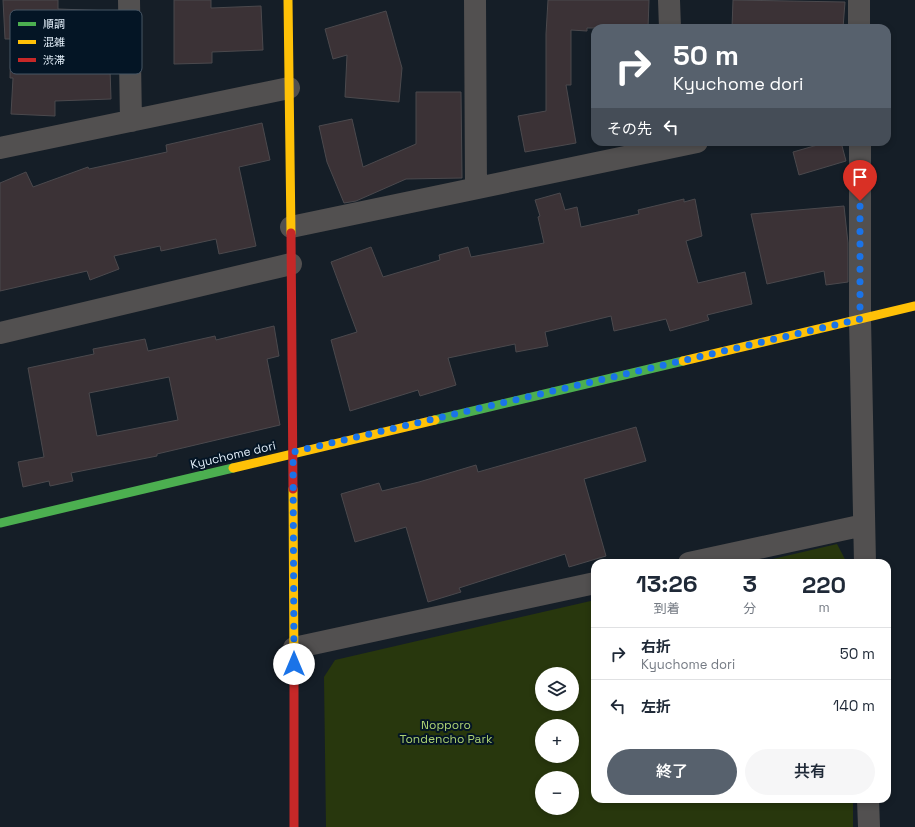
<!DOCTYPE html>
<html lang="ja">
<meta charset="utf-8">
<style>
:root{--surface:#fff;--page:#f6f6f7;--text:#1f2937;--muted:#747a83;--line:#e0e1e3;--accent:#57616d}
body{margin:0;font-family:"Space Grotesk","Noto Sans JP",sans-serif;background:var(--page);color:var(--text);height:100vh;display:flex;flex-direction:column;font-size:15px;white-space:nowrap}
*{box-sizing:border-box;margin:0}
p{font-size:13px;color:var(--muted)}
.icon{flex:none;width:22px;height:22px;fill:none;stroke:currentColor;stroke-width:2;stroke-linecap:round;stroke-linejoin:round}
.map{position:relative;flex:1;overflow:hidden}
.panel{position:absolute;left:591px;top:559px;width:300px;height:244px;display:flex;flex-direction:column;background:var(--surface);border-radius:12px;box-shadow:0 2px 6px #0003}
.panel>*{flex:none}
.hud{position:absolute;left:591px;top:24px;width:300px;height:122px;border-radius:12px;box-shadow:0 2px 6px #0003;background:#57616d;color:#fff;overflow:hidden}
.controls{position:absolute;left:535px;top:667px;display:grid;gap:8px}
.controls a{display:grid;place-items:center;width:44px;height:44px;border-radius:50%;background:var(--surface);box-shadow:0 2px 6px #0003;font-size:20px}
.pin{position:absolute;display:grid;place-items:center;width:34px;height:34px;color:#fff;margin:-41px -17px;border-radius:50% 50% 50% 0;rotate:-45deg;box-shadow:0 0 4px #0007}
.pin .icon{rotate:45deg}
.me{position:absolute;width:44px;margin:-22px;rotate:0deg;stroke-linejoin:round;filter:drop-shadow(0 0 3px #0008)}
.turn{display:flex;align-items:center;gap:14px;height:84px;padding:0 16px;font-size:18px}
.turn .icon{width:52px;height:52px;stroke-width:2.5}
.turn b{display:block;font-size:28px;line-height:34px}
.then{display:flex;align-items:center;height:38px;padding:0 16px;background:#0003;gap:8px;font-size:15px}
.eta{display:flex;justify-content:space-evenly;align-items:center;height:68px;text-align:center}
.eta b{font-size:24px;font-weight:600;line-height:28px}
.button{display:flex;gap:8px;margin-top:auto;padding:8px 16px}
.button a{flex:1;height:46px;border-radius:24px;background:var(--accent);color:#fff;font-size:16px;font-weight:600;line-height:46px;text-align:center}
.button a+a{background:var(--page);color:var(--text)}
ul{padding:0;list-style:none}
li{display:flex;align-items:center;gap:12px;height:52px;padding:0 16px;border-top:1px solid var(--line)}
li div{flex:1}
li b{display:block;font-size:15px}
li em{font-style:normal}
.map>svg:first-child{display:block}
.green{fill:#28370d;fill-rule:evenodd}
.building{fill:#3b3236;stroke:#4b494d;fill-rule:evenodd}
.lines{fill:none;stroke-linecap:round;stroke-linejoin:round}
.street{stroke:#525050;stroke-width:22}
.fast{stroke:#4caf50;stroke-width:9}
.slow{stroke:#ffc107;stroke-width:9}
.jam{stroke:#c62828;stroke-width:9}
.route{stroke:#1a73e8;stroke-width:7;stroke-dasharray:0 12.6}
.labels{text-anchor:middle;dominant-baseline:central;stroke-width:4;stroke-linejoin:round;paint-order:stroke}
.street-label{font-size:12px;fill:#e3effa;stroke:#041525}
.park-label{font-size:12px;fill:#acd072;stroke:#041525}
.key{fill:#041525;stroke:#475665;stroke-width:1}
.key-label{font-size:11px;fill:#e3effa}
</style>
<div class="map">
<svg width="915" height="827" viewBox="0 0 915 827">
<rect width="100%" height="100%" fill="#151e27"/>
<path class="green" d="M837,544l10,19h-92z
M595,600v199h258v28h-527l-2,-150 11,-17zM542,674h30v30h-30zM542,726h30v30h-30zM542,778h30v30h-30z"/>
<path class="building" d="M3,0h55v9l54,2 -2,58 1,30 -56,2v15l-44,-2 2,-36h-3l1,-39h-6z
M174,0h37v8l50,-2 2,44 -51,2v11l-38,1z
M548,0h101l-1,28h-61v3l-16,-1v55h-5l10,58 -51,9 -7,-36 28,-5v-77z
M733,0l112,2 -2,26h-111z
M386,11l16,57 -3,34 -54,-5 2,-42 -14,4 -8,-30z
M416,92h45l1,86 -56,1 -50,22 -12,2 -17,-41 -8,-36 33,-7 11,48 53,-23z
M262,123l8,37 -31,7 17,79 -37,8 -3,-15 -55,12 -1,-5 -46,10 5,13 -29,11 -3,-9 -87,20v-108l26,-11 7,15 55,-20 1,2 78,-17 -1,-7z
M828,142h13l5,19 -47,14 -6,-23z
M560,193l5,17 12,-3 4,20 58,-13 -1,-4 46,-11v3l11,-3 7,37 -16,5 12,42 47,-11 7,32 -45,11 2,5 -39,11 -4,-12 -52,12 -3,-15 -66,16 3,14 -32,6 -1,-8 -67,14 8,27 -36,11 -2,-6 -68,21 -19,-71 26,-8 -26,-70 40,-15 12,30 57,-17 -1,-5 29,-8 3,10 73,-14 -6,-26 2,-1 -5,-16z
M844,206l4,37v39l-22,3 -2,-14 -57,13 -16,-70z
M274,326l5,30 -12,3 13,66 -123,29v2l-86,17 2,8 -23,5 -1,-5 -26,6 -5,-25 26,-5 -16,-89 66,-14 -1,-5 52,-10 3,12 67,-15 1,4zM169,377l9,43 -81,16 -8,-43z
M636,427l10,34 -62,18 22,77 -37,11 -4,-13 -106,34 2,4 -33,10 -22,-75 -51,15 -14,-48 38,-11 3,8 37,-9 57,-17 2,7z"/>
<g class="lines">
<path class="street" d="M129,0l2,121
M475,0l1,188
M669,0l1,28
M859,0v28
M860,142v177l5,244
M0,148l289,-60
M291,227l406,-85
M0,333l291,-69
M689,563l175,-38
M294,648l301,-65
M868,799l1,28"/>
<path class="fast" d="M435,420l248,-59
M0,523l233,-55"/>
<path class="slow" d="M288,0l3,233
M683,361l232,-55
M233,468l202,-48
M293,489l1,184"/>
<path class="jam" d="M291,233l2,256
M294,673v154"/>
</g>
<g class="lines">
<path class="route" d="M294,664l-1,-212 567,-133v-118"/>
</g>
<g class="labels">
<g class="street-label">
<text transform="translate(233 455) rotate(-13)">Kyuchome dori</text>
</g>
<g class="park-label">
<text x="446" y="725">Nopporo<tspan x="446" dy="14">Tondencho Park</tspan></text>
</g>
</g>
<rect x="10" y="10" width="132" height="64" rx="6" class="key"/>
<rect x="18" y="22" width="18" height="4" fill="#4caf50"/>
<rect x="18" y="40" width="18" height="4" fill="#ffc107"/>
<rect x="18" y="58" width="18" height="4" fill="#c62828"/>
<g class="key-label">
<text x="43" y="28">順調</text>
<text x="43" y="46">混雑</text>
<text x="43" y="64">渋滞</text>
</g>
</svg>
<div class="controls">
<a><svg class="icon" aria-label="layers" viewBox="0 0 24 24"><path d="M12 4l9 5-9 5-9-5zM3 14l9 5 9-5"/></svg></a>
<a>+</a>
<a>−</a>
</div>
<div class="pin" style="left:860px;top:201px;background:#d93025"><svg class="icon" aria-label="arrive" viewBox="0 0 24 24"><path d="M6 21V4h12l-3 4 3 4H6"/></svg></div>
<svg class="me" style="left:294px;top:664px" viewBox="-20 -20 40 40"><circle r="19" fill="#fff"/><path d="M0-13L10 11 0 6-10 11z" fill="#1a73e8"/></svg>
<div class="hud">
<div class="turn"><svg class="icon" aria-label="right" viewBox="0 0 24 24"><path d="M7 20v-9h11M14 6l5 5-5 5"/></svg><div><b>50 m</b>Kyuchome dori</div></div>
<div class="then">その先<svg class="icon" aria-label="left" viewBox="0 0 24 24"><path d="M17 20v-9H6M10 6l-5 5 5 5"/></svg></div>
</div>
<section class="panel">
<div class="eta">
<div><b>13:26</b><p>到着</p></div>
<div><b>3</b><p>分</p></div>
<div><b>220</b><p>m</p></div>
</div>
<ul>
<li><svg class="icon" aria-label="right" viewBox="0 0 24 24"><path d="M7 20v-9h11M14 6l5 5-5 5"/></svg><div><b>右折</b><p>Kyuchome dori</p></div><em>50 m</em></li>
<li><svg class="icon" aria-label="left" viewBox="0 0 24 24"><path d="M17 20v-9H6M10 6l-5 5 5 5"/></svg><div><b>左折</b></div><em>140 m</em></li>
</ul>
<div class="button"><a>終了</a><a>共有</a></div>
</section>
</div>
